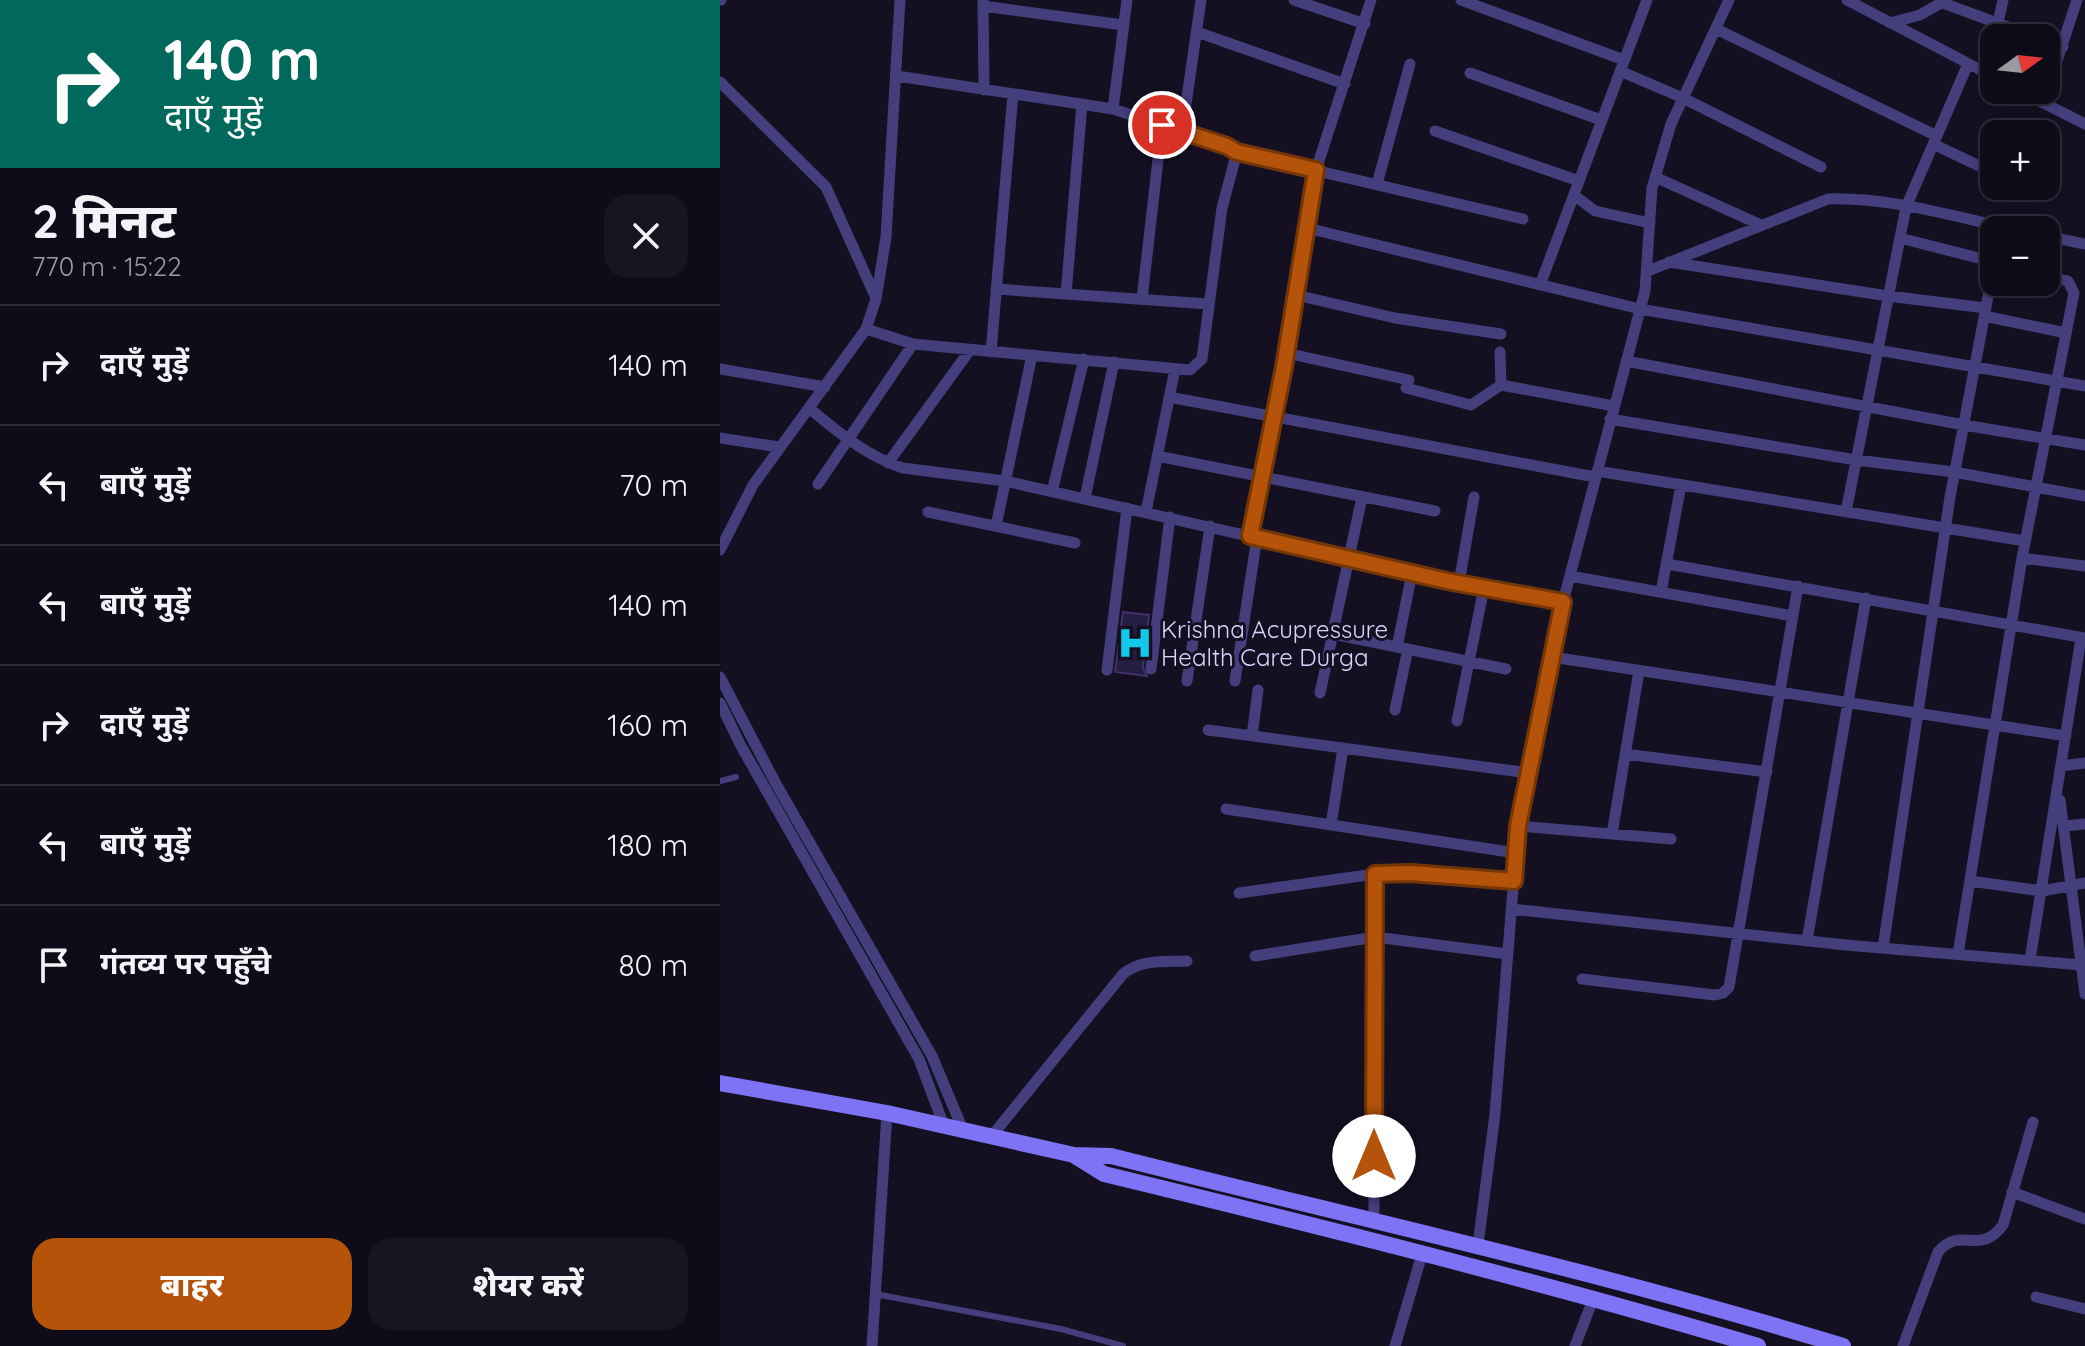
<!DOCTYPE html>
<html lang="hi">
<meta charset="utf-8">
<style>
:root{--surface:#0f0c1a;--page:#181523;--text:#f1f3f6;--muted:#9b9ba2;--line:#2f2c39;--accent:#b45309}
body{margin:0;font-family:Quicksand,"Noto Sans Devanagari",sans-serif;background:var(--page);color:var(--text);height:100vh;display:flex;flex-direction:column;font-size:30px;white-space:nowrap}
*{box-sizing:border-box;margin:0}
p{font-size:26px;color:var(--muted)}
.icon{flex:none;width:44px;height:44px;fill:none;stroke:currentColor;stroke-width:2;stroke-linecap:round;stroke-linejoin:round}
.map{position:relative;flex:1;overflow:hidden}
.sheet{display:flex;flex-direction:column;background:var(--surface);width:720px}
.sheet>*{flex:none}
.hud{background:#00695c;color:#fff;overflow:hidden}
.needle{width:52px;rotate:75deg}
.tools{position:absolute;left:1260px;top:24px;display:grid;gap:16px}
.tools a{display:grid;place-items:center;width:80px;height:80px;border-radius:16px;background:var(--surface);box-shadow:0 4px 12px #0003,0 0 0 2px var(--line);font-size:40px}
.pin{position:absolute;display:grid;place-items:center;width:68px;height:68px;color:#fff;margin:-34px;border:4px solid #fff;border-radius:50%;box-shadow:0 2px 8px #0007}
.me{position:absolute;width:88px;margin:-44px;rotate:0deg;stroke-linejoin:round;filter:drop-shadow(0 0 6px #0008)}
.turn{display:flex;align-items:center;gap:28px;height:168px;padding:0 32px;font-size:36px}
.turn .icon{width:104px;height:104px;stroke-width:2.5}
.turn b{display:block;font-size:56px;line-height:68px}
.round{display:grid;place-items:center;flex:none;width:84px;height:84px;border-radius:24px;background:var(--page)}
.head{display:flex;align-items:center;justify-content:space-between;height:136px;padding:0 32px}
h1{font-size:48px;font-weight:800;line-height:60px}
.button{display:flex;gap:16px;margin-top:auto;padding:16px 32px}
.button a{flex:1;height:92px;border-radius:24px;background:var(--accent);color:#fff;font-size:32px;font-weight:800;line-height:92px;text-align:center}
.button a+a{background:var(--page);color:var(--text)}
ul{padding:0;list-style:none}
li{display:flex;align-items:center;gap:24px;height:120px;padding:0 32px;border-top:2px solid var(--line)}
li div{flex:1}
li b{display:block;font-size:30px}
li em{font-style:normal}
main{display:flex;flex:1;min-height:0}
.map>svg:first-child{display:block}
.building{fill:#261d42;stroke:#40316c;stroke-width:2}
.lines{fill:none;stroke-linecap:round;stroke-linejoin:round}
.service{stroke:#443e7d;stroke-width:6}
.minor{stroke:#443e7d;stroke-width:11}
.secondary{stroke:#7d73f4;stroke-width:16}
.route-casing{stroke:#753606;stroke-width:20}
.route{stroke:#b45309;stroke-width:14}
.labels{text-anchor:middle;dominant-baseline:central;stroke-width:6;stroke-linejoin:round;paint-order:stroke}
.poi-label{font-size:24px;fill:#dbd4fc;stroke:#141022;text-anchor:start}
</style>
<main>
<section class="sheet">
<div class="hud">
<div class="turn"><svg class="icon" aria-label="right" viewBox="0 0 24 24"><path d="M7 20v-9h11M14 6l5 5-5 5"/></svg><div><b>140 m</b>दाएँ मुड़ें</div></div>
</div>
<div class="head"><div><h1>2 मिनट</h1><p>770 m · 15:22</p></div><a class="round"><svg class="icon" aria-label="close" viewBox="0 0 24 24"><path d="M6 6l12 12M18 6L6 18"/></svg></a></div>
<ul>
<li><svg class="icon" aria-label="right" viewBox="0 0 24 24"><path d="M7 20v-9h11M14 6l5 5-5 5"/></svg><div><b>दाएँ मुड़ें</b></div><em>140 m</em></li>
<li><svg class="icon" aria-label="left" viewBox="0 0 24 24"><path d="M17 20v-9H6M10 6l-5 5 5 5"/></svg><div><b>बाएँ मुड़ें</b></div><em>70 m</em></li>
<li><svg class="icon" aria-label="left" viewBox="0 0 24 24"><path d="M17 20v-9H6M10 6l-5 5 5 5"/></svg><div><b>बाएँ मुड़ें</b></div><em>140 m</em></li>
<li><svg class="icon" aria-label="right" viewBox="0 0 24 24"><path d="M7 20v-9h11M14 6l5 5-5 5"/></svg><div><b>दाएँ मुड़ें</b></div><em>160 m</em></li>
<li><svg class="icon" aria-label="left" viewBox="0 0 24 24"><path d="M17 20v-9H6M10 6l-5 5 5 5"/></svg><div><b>बाएँ मुड़ें</b></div><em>180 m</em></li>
<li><svg class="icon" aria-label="arrive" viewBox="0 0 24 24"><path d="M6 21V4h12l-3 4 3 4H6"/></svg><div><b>गंतव्य पर पहुँचे</b></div><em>80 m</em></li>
</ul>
<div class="button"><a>बाहर</a><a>शेयर करें</a></div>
</section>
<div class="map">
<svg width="1365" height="1346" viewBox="0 0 1365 1346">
<rect width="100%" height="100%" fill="#141022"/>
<path class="building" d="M403,612l26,3 -6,53 4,8 -32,-4z"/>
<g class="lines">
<path class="service" d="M0,781l16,-4
M155,1294l186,35 62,17"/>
<path class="minor" d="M0,0h1
M574,0l71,24
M741,0l163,60
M1127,0l147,77
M263,1l1,89
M1223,3l95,35
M263,6l140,19
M1170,23l30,-8 26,-15
M1278,23l5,-23
M996,29l221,107
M477,32l148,52
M1326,41l17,6
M900,71l63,27 138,69
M750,73l131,47
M177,76l216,33 114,37 10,6 286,67
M0,82l106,105 50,111
M1298,90l67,34
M1323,103l34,-103
M393,109l14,-109
M715,131l144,50
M462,132l19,-132
M1213,144l61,29
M935,177l106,48
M657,184l33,-120
M1302,186l4,2
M854,195l21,16 55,12
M587,228l333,81 445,77
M1326,236l39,8
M1180,238l94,24
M949,262l219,34 98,12
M928,271l180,-72c63,-2 128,18 188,31
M820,285l107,-285
M276,289l212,15
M346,294l16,-190
M576,295l99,23 106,16
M422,299l20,-174
M1264,316l82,17
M146,329l47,15 277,26 12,-11 20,-151 15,-56
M271,352l22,-258
M566,353l123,27
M906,361l338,64 121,20
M0,369l105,18
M781,385l113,21
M686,388l65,17 30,-20 -1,-33
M449,397l426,80
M89,408c29,24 57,48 94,60l102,13 442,100 116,21
M890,419l246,41 98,12 131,24
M0,438l59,9
M437,456l278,55
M168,463l82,-113
M877,471l428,70
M98,484l95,-140
M332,492l32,-133
M365,498l29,-136
M208,512l147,31
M426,512l29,-143
M1126,512l60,-305 62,-143
M276,526l36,-171
M530,536l34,-169 32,-197 55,-170
M0,550l33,-65 113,-156 10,-30 10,-62 14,-237
M1302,558l63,8
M947,564l418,74
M850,576l223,40
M739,583l15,-86
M941,592l20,-107
M613,634l173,35
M677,647l15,-74
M832,657l514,79
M431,669l19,-152
M387,670l20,-162
M0,677l55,105 157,274 31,74
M467,681l23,-155
M515,681l22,-144
M600,693l42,-196
M0,703l21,43 178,313 25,67
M675,710l13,-61
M737,721l27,-133
M488,730l321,43
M532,736l6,-46
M905,754l142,18
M1341,766l24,-3
M1340,800l25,194
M506,809l290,44
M611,825l12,-77
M798,826l153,13
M1344,826l21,-2
M892,834l27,-163
M1250,881l72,10 43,-8
M519,893l136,-19 36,-1 103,8
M791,909l335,36 235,20
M1087,941l59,-343
M1163,948l67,-451 44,-232
M1238,954l64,-396 52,-265 -6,-12 -22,-5
M535,956l120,-19 133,17
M1310,960l51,-322
M862,979l133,16 8,-2 6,-6 69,-401
M271,1137l132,-163c18,-15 41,-12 64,-13
M1292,1192l73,27
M654,1219l1,-345
M758,1245l17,-131 23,-288 45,-224 82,-311 7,-103 19,-64 58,-124
M1316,1297l49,12
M152,1346l15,-233
M675,1346l28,-95
M855,1346l19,-49
M1183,1346l35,-94c23,-27 41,5 65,-27l30,-103"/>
<path class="secondary" d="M0,1083l167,30 187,42 37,1c245,62 491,116 732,190
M355,1156l29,18c219,53 438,108 654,172"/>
</g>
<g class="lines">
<g class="route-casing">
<path id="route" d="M442,125l65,21 10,6 79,18 -32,197 -34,169 197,45 116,21 -45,224 -4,55 -103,-8 -36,1 -1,282"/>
</g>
<use href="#route" class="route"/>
</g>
<defs>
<g id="hospital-bare" transform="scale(2.76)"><path d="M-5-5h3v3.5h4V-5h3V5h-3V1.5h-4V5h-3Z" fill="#12c9e9" stroke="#141022" stroke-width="2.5" paint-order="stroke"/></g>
</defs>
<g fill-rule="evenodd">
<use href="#hospital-bare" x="415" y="643"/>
</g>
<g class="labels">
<g class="poi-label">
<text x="441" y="629">Krishna Acupressure<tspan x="441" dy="28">Health Care Durga</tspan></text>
</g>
</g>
</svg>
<div class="tools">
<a><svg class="needle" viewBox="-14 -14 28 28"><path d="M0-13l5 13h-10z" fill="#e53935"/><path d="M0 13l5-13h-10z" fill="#9b9ba2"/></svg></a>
<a>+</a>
<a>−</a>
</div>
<div class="pin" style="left:442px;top:125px;background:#d93025"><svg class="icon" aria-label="arrive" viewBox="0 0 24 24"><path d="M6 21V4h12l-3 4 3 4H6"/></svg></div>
<svg class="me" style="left:654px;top:1156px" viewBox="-20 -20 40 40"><circle r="19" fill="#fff"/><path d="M0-13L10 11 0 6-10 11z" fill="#b45309"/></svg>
</div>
</main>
